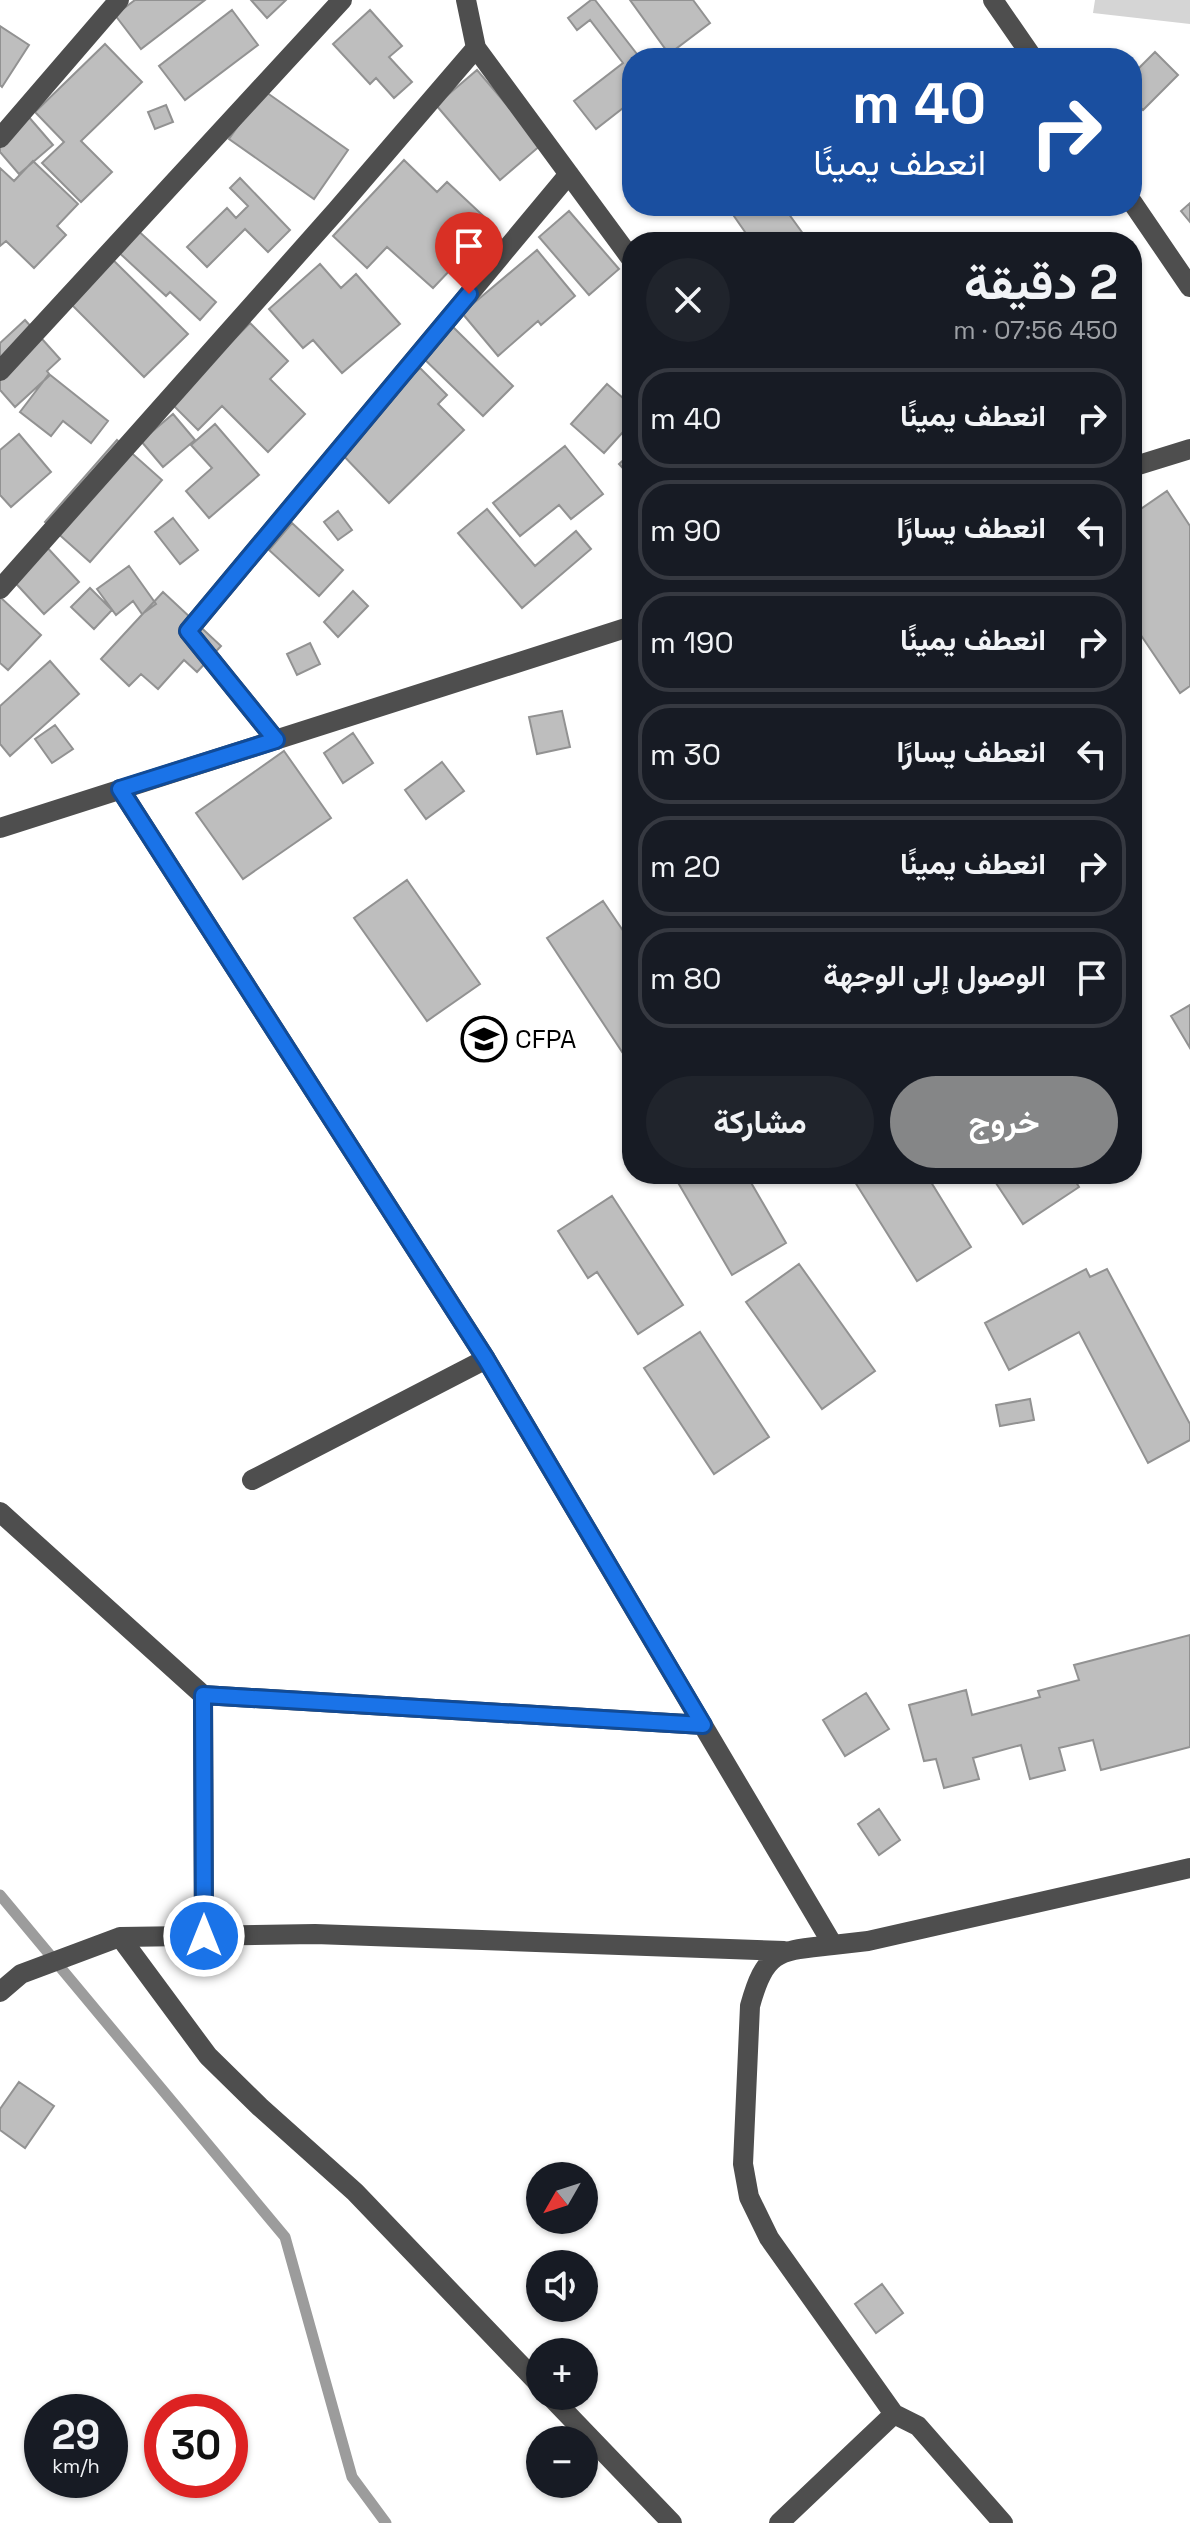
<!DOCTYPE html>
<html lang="ar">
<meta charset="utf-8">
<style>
:root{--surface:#171b24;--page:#20242c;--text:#f1f3f6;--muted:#9ea1a6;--line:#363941;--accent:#858687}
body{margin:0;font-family:"Space Grotesk",Vazirmatn,sans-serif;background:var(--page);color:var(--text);direction:rtl;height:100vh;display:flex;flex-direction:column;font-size:30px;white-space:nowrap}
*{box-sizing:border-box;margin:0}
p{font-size:26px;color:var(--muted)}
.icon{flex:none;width:44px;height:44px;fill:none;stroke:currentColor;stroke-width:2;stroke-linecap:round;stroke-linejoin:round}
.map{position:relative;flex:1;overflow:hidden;direction:ltr}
.drawer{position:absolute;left:622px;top:232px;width:520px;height:952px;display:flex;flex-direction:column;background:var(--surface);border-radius:32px;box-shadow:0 2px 6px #0004;direction:rtl}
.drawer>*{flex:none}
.hud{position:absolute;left:622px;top:48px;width:520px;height:168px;border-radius:32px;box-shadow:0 2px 6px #0004;direction:rtl;background:#1a4fa0;color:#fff;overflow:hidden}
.needle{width:52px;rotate:231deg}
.controls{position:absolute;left:526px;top:2162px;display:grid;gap:16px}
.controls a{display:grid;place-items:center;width:72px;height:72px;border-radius:50%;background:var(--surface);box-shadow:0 2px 6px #0004;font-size:40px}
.speed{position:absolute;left:24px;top:2394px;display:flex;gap:16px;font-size:40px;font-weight:700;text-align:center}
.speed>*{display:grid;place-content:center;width:104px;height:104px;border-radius:50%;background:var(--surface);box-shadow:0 2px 6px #0004;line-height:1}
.speed small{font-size:20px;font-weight:400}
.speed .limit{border:12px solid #d22;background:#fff;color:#111}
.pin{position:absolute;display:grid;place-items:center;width:68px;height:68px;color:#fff;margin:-82px -34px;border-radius:50% 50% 50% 0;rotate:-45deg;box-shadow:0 0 8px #0007}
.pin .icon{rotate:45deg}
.me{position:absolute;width:88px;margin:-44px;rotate:0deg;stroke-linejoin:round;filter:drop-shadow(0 0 6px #0008)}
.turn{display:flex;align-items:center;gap:28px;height:168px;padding:0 24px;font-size:36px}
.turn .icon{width:104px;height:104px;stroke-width:2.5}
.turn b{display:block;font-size:56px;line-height:68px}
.round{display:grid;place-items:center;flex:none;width:84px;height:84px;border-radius:42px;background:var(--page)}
.headline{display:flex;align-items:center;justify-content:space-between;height:136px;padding:0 24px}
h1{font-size:48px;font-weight:700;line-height:60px}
.cta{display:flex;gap:16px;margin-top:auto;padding:16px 24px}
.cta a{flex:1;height:92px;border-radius:48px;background:var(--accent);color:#fff;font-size:32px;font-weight:700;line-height:92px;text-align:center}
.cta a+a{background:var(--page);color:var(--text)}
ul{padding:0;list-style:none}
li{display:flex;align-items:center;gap:24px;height:100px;margin:0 16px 12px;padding:0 8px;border:4px solid var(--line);border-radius:32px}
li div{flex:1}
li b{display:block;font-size:30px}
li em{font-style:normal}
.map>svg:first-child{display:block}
.green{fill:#d5d5d5}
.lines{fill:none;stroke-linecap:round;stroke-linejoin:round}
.stream{stroke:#9c9c9c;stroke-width:11}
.building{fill:#bebebe;stroke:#929292;stroke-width:2}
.minor{stroke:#4e4e4e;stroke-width:20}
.route-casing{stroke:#114b97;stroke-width:20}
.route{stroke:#1a73e8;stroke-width:14}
.labels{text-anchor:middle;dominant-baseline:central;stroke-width:8;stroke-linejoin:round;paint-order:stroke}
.poi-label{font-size:26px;fill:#000;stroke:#fff;text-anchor:start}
</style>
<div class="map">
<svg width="1190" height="2523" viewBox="0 0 1190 2523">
<rect width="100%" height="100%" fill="#fff"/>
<path class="green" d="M1095,0h95v24l-97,-11z"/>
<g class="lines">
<path class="stream" d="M0,1895l285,342 67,240 34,46"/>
</g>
<path class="building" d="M135,0h70l-64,49 -26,-34z
M251,0h35l-19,18z
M591,0h4l45,58h-8v43l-36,28 -22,-28 49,-38 -33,-43 -13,10 -9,-12z
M630,0h63l17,23 -41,31z
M232,10l26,35 -73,55 -26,-34z
M370,10l32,36 -13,11 23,25 -18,16 -18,-20 -6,6 -37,-40z
M0,26l29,19 -27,42 -2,-2z
M105,44l37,38 -61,59 31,31 -31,30 -39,-39 22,-21 -29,-30z
M1155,52l23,23 -35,35 -11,-11v-24z
M477,70l64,75 -41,35 -64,-75z
M263,90l85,60 -34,49 -85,-60z
M166,105l7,17 -18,7 -7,-17z
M21,108l32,37 -34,29 -19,-22v-25z
M404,160l33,32 10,-10 46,43 -60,63 -46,-41 -20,21 -34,-32z
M33,161l45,43 -21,22 9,9 -32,33 -28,-27 -6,5v-78l14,13z
M240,178l50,52 -22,22 -23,-23 -38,38 -20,-20 40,-39 9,10 12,-12 -18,-18z
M1190,203v19l-9,-11z
M727,206h56l26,36h-57z
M569,211l50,58 -30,26 -50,-58z
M134,227l82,75 -16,18 -30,-28 -4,4 -52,-48z
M1111,234l5,8h-18z
M103,250l85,84 -44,43 -84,-84z
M537,250l38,46 -34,29 -3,-4 -40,35 -36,-43z
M320,264l21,24 15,-14 44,50 -58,49 -29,-33 -10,8 -34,-39z
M25,320l35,39 -13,12 3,4 -35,32 -15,-17v-47z
M250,323l38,38 -18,18 35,35 -37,38 -46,-46 -24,24 -27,-27z
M450,324l63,62 -30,30 -63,-61z
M420,368l27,27 -9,9 26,26 -75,73 -52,-54z
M49,374l59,47 -17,22 -28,-22 -12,15 -31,-24z
M607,384l25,22v16l-28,31 -33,-29z
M173,414l22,26 -32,27 -22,-26z
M215,424l44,51 -50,43 -23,-27 26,-23 -21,-23z
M19,434l32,38 -40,35 -11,-12v-45z
M117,440l45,40 -72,82 -45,-40z
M565,446l38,48 -32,25 -12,-14 -39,31 -27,-33z
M632,452v26l-13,-14z
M1167,491l23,35v160l-10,7 -48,-71v-107z
M487,509l48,57 41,-35 15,18 -69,59 -64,-75z
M338,511l14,19 -14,10 -14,-18z
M173,518l25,32 -18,14 -25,-32z
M292,523l51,47 -24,26 -50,-46z
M44,544l35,38 -35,32 -35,-38z
M129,566l27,38 -14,10 -9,-13 -17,14 -19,-26z
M90,588l22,22 -18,19 -23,-22z
M353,591l15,15 -30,31 -14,-15z
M163,592l58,54 -24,26 -13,-12 -26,29 -17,-15 -12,12 -28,-27z
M0,597l41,38 -33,35 -8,-7z
M310,643l10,21 -23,11 -10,-21z
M50,661l29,33 -69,62 -10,-12v-38z
M562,711l8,36 -33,7 -8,-37z
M55,725l18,24 -21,14 -17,-24z
M353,733l20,30 -30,20 -19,-30z
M284,751l47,67 -88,61 -47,-66z
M442,762l22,29 -38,28 -21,-29z
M407,880l73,104 -53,37 -73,-103z
M603,901l29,43v123l-85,-129z
M1190,1005v43l-19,-32z
M673,1174h73l40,69 -54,32z
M850,1174h76l45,73 -54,34z
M990,1174h81l8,13 -56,37z
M612,1196l71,109 -45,29 -41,-62 -9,6 -30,-47z
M799,1264l76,107 -53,38 -76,-107z
M1086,1269l4,8 17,-8 83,155v16l-42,23 -69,-131 -70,38 -24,-47z
M700,1332l69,105 -55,37 -70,-106z
M1030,1399l4,21 -34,6 -4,-21z
M1190,1635v112l-89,23 -8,-30 -34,8 6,22 -35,9 -9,-34 -48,13 6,21 -35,9 -8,-29 -12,2 -15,-56 57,-15 6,25 68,-18 -2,-6 41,-11 -5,-15z
M866,1693l23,36 -44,27 -22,-36z
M879,1809l21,31 -21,15 -21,-31z
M19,2082l35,24 -29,42 -25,-18v-21z
M882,2284l21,29 -27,20 -21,-29z"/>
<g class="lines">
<path class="minor" d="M466,0l10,48 156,212
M993,0l40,58
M0,138l119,-138
M1132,202l58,85
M0,371l342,-371
M1132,467l58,-18
M0,589l336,-378 140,-163
M276,740l-88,-109 381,-457
M120,789l366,570 347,586 35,-4 322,-73
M0,828l632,-202
M252,1480l234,-121
M0,1512l203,183 500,30
M203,1695l1,241
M120,1937l88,119 52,51 95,85 185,193
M833,1945c-53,6 -67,3 -83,61l-7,158 6,33 20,41 125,176 24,12 85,97
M0,1992l21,-18 99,-37 195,-3 469,17
M550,2396l122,127
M779,2523l115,-109"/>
</g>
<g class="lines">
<g class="route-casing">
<path id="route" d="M204,1936l-1,-241 500,30 -217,-366 -366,-570 156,-49 -88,-109 281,-337"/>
</g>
<use href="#route" class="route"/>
</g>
<defs>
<g id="university-ring" transform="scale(2.3)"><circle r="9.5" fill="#fff" stroke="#000" stroke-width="1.5"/><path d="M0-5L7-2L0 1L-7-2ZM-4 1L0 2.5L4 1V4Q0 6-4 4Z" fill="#000"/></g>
</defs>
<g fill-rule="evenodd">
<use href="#university-ring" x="484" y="1039"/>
</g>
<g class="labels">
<g class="poi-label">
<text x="515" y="1039">CFPA</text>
</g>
</g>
</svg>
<div class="controls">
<a><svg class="needle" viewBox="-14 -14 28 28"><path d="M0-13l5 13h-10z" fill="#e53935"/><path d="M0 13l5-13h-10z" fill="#9ea1a6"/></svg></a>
<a><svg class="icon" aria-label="sound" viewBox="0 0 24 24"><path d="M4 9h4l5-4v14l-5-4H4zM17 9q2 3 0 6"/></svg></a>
<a>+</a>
<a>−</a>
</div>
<div class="speed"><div>29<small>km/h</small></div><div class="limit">30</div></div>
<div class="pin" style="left:469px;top:294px;background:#d93025"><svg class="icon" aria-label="arrive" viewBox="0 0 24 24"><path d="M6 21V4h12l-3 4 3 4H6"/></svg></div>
<svg class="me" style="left:204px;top:1936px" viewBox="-20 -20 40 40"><circle r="17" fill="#1a73e8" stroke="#fff" stroke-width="3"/><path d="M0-11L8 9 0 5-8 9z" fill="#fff"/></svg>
<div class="hud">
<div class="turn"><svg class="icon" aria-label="right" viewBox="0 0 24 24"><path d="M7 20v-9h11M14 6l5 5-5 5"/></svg><div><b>40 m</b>انعطف يمينًا</div></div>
</div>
<section class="drawer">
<div class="headline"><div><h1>2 دقيقة</h1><p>450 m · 07:56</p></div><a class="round"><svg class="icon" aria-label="close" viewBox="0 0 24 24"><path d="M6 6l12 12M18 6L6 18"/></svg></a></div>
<ul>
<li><svg class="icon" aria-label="right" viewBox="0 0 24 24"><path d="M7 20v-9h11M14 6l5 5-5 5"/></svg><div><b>انعطف يمينًا</b></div><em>40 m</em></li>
<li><svg class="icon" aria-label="left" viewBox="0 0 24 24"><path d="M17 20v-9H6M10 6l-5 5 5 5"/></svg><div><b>انعطف يسارًا</b></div><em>90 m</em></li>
<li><svg class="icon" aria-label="right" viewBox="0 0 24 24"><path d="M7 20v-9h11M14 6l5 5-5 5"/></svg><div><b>انعطف يمينًا</b></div><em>190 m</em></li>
<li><svg class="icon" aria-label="left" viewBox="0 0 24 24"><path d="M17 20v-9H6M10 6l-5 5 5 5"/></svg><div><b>انعطف يسارًا</b></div><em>30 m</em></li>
<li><svg class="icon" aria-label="right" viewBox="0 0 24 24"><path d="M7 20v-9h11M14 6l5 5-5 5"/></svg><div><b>انعطف يمينًا</b></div><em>20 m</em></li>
<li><svg class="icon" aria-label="arrive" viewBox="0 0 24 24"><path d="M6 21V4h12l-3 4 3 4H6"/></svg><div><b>الوصول إلى الوجهة</b></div><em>80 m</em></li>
</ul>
<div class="cta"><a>خروج</a><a>مشاركة</a></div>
</section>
</div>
